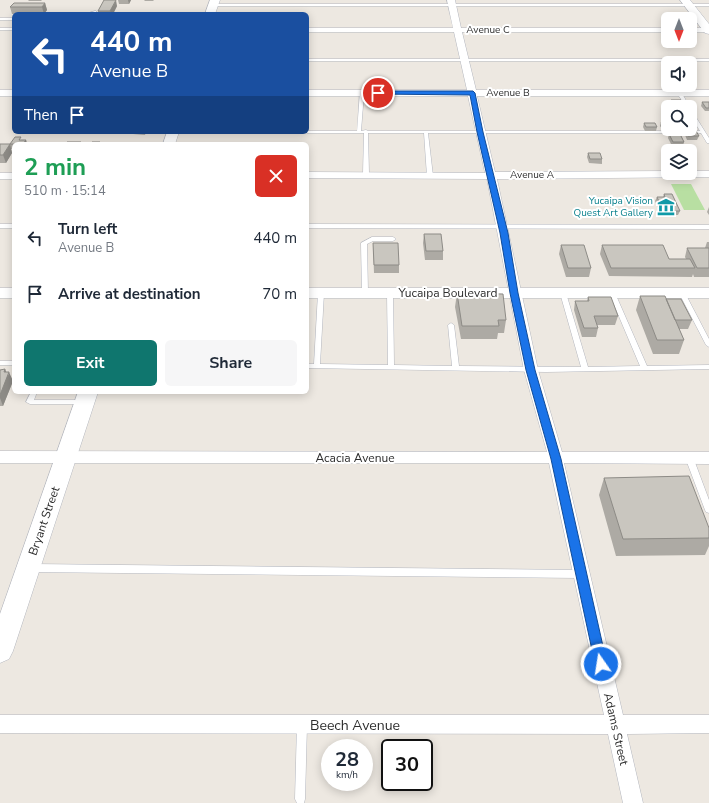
<!DOCTYPE html>
<meta charset="utf-8">
<style>
:root{--surface:#fff;--page:#f6f6f7;--text:#1f2937;--muted:#747a83;--accent:#0f766e}
body{margin:0;font-family:"Nunito Sans",sans-serif;background:var(--page);color:var(--text);height:100vh;display:flex;flex-direction:column;font-size:15px;white-space:nowrap}
*{box-sizing:border-box;margin:0}
p{font-size:13px;color:var(--muted)}
.icon{flex:none;width:22px;height:22px;fill:none;stroke:currentColor;stroke-width:2;stroke-linecap:round;stroke-linejoin:round}
.map{position:relative;flex:1;overflow:hidden}
.panel{position:absolute;left:12px;top:142px;width:297px;height:252px;display:flex;flex-direction:column;background:var(--surface);border-radius:6px;box-shadow:0 2px 10px #0003}
.panel>*{flex:none}
.top-card{position:absolute;left:12px;top:12px;width:297px;height:122px;border-radius:6px;box-shadow:0 2px 10px #0003;background:#1a4fa0;color:#fff;overflow:hidden}
.needle{width:26px;rotate:180deg}
.tools{position:absolute;left:661px;top:12px;display:grid;gap:8px}
.tools a{display:grid;place-items:center;width:36px;height:36px;border-radius:6px;background:var(--surface);box-shadow:0 2px 10px #0003;font-size:20px}
.speed{position:absolute;left:321px;top:739px;display:flex;gap:8px;font-size:20px;font-weight:700;text-align:center}
.speed>*{display:grid;place-content:center;width:52px;height:52px;border-radius:50%;background:var(--surface);box-shadow:0 2px 10px #0003;line-height:1}
.speed small{font-size:10px;font-weight:400}
.speed .limit{border:2px solid #111;border-radius:6px;background:#fff;color:#111}
.pin{position:absolute;display:grid;place-items:center;width:34px;height:34px;color:#fff;margin:-17px;border:2px solid #fff;border-radius:50%;box-shadow:0 1px 4px #0007}
.me{position:absolute;width:44px;margin:-22px;rotate:347deg;stroke-linejoin:round;filter:drop-shadow(0 0 3px #0008)}
.turn{display:flex;align-items:center;gap:14px;height:84px;padding:0 12px;font-size:18px}
.turn .icon{width:52px;height:52px;stroke-width:2.5}
.turn b{display:block;font-size:28px;line-height:34px}
.then{display:flex;align-items:center;height:38px;padding:0 12px;background:#0003;gap:8px;font-size:15px}
.round{display:grid;place-items:center;flex:none;width:42px;height:42px;border-radius:6px;background:var(--page)}
.overview{display:flex;align-items:center;justify-content:space-between;height:68px;padding:0 12px}
h1{font-size:24px;font-weight:700;line-height:30px;color:#1e9e55}
.primary-button{display:flex;gap:8px;margin-top:auto;padding:8px 12px}
.primary-button a{flex:1;height:46px;border-radius:6px;background:var(--accent);color:#fff;font-size:16px;font-weight:700;line-height:46px;text-align:center}
.primary-button a+a{background:var(--page);color:var(--text)}
ul{padding:0;list-style:none}
li{display:flex;align-items:center;gap:12px;height:56px;padding:0 12px}
li div{flex:1}
li b{display:block;font-size:15px}
li em{font-style:normal}
.map>svg:first-child{display:block}
.green{fill:#b8dfa2}
.lines{fill:none;stroke-linecap:round;stroke-linejoin:round}
.service-casing{stroke:#b4b7bf;stroke-width:1}
.minor-casing{stroke:#b4b7bf;stroke-width:1}
.tertiary-casing{stroke:#b4b7bf;stroke-width:1}
.secondary-casing{stroke:#b4b7bf;stroke-width:1}
.service{fill:#fff;fill-rule:evenodd}
.minor{fill:#fff;fill-rule:evenodd}
.tertiary{fill:#fff;fill-rule:evenodd}
.secondary{fill:#fff;fill-rule:evenodd}
.wall{fill:#adaaa4}
.shaded-wall{fill:#8d8b86}
.building{fill:#c9c6bf;stroke:#8d8b86}
.route{fill:#1a73e8;stroke:#114b97}
.labels{text-anchor:middle;dominant-baseline:central;stroke-width:4;stroke-linejoin:round;paint-order:stroke}
.far-street-label{font-size:10px;fill:#2d2d2d;stroke:#fff}
.far-culture-label{font-size:10px;fill:#0d838f;stroke:#fff;text-anchor:end}
.street-label{font-size:12px;fill:#2d2d2d;stroke:#fff}
.near-street-label{font-size:14px;fill:#2d2d2d;stroke:#fff}
</style>
<div class="map">
<svg width="709" height="803" viewBox="0 0 709 803">
<rect width="100%" height="100%" fill="#ede8e1"/>
<path class="green" d="M671,184h20l14,26h-21z"/>
<g class="lines">
<g class="service-casing">
<path id="service" d="M213,4h496v2h-497v-2z
M95,11h1v2l-11,1z
M0,18h14v2h-14z
M0,28h14v2h-14z
M307,59h402v2h-402z
M360,92l4,1 -3,38 5,-1 2,1h332l-10,-16v-5l2,1 17,27v5h-2l-6,-10h-273l5,43 -3,2 -3,-2 -3,-43h-56l1,41 -3,2 -3,-2 1,-41h-57l-2,-1h2v-1h50z
M677,92h4l9,15h-4l-9,-14z
M0,224h14v4h-14z
M307,224l402,1v4l-402,-1z
M372,237h21l3,2 -3,2h-20l-6,3 1,49 -3,2 -3,-2 -1,-50z
M321,291l3,2 -4,71 68,1 -1,-72 3,-2 3,2 1,72 58,1 -4,-41 3,-2 3,2 5,41 122,1 -21,-74 3,-2 3,2 22,74 52,-1 -31,-73 3,-2 3,2 32,73 62,-1v4l-163,3 -239,-4v-4h7l4,-71z
M682,291l3,2 24,46v8l-3,-2 -27,-52z
M0,361h14v4h-14z
M31,392h6l-3,8h49l4,2 -4,2h-53l-4,-2z
M689,454l3,1 1,2 16,43v13l-3,-1 -1,-2 -20,-53 1,-2z
M31,564l550,6 3,1 1,3 -1,3 -3,1 -550,-6 -3,-2 -1,-2 1,-2z
M302,720l3,2 2,3 -2,74 -1,4h-7l-2,-4 2,-74 2,-3z"/>
</g>
<g class="minor-casing">
<path id="minor" d="M447,0h8l6,28h207v4h-206l14,58h233v6h-232l18,76 173,-1v2h22v-2h19v6l-212,2 41,191 24,82h147v12l-145,-1 59,252h86v18l-82,1 16,69h-20l-15,-69 -608,-1v-18h604l-55,-252h-549v-12l547,1 -23,-82 -37,-191 -180,-1v-6l178,1 -17,-77h-161v-6h160l-13,-58h-147v-4h146z
M690,28h19v4h-19z
M0,90h14v6h-14z
M0,173h14v6h-14z"/>
</g>
<g class="tertiary-casing">
<path id="tertiary" d="M210,0h10l-5,14h-10z
M680,0h10l19,24v10l-4,-1z
M167,132h12l-4,12h-12z
M0,288h14v10h-14z"/>
</g>
<g class="secondary-casing">
<path id="secondary" d="M307,288h402v10h-402z
M78,392h20l-85,259 -4,8 -9,4v-49z"/>
</g>
<use href="#service" class="service"/>
<use href="#minor" class="minor"/>
<use href="#tertiary" class="tertiary"/>
<use href="#secondary" class="secondary"/>
</g>
<path class="wall" d="M28,0h14l-1,1h-12z
M118,0h13l-2,4h-10z
M144,0h10l-1,1h-8z
M45,3l2,7 -3,4h-32l-2,-7z
M117,6l-4,8h-15v-3z
M671,100l15,7h-14l-2,-3z
M702,102h7v9h-4l-4,-5z
M661,122h7v7h4v1h-9l-3,-4z
M644,123l13,4 -1,4h-11l-2,-4z
M686,131l13,5 -2,4h-10l-2,-5z
M132,132h14l-1,3 -12,-1z
M669,134l15,8 -1,4h-11l-4,-8z
M22,140h4l1,4h-13v5h-3l1,4 -6,10h-6v-19h10z
M588,153l14,6v5l-13,-1 -2,-6z
M664,194l16,17 -2,4h-11l-2,-2 -5,-1 -5,-11 2,-4h6z
M709,207v8l-2,-3z
M424,234l19,17v9h-18l-2,-17z
M707,242h2v35h-15l-1,-3 -1,3 -83,-1 -9,-22 2,-9 67,14h17l-1,-2 2,-9h18z
M373,243l26,22v8h-25z
M561,245l30,23 -2,9h-23l-7,-23z
M457,293l49,27 -2,13h-6l-1,6h-36l-6,-32z
M640,296l26,3 26,21 -4,9h-9l5,11 -5,14h-26l-17,-44z
M588,297l30,19 -3,9h-18l1,3 -2,9h-14l-8,-27 1,-9h12z
M5,369l1,3 7,9 -10,25h-3v-36z
M604,478l105,50v18l-4,9 -89,1 -17,-61z"/>
<path class="shaded-wall" d="M116,0l1,6 -4,8h-2l-1,-3z
M128,0h3l-2,4z
M45,3l2,7 -3,4 -2,-7z
M26,140l1,4h-4z
M10,144l2,9 -6,10 -3,-8z
M5,369l3,7 1,-4 4,9 -10,25 -3,-8v-3l4,-23z"/>
<path class="building" d="M104,0h12l-6,11h-12z
M14,3h31l-3,4h-32z
M671,100h10l5,7h-11z
M702,102h7v6h-3z
M661,122h7v4h-4z
M644,123h11l2,4h-11z
M686,131h10l3,5h-11z
M669,134h11l4,8h-11z
M15,137h6l-2,3h7l-3,4h-13z
M67,142h14l-1,2h-13z
M92,142h8v2h-9z
M0,144h10l-7,11h-3z
M588,153h12l2,6h-12z
M664,194h8l8,17h-12l-1,-3h-5l-5,-11h8z
M424,234h17l2,17h-17z
M373,243h25l1,22h-25z
M561,245h23l7,23h-23z
M602,245h61l6,14h21l5,9h-84z
M687,248h22v20h-12z
M457,293l46,1 3,26h-8l1,6h-37z
M640,296h25l19,44h-27z
M588,297h23l7,19h-24l4,12h-14l-9,-27h14z
M666,299h15l11,21h-17z
M5,369l-1,3h5l-9,23v-25z
M689,476l20,52v10l-86,1 -19,-61z"/>
<path class="route" d="M378,91h95l2,2 8,39 25,101 10,60 17,77 26,89 46,205 -2,3 -4,2 -4,-2 -2,-3 -44,-205 -25,-89 -16,-77 -10,-60 -23,-101 -7,-37 -94,-1v-2z"/>
<defs>
<g id="museum-bare" transform="scale(1.38)"><path d="M0-6L6-3V-2H-6V-3ZM-5-1h2V3h-2ZM-1-1h2V3h-2ZM3-1h2V3H3ZM-6 4H6V6H-6Z" fill="#0f9aa8" stroke="#fff" stroke-width="2.5" paint-order="stroke"/></g>
</defs>
<g fill-rule="evenodd">
<use href="#museum-bare" x="666" y="207"/>
</g>
<g class="labels">
<g class="far-street-label">
<text x="488" y="30">Avenue C</text>
<text x="508" y="93">Avenue B</text>
<text x="532" y="175">Avenue A</text>
</g>
<g class="far-culture-label">
<text x="653" y="201">Yucaipa Vision<tspan x="653" dy="12">Quest Art Gallery</tspan></text>
</g>
<g class="street-label">
<text x="448" y="293">Yucaipa Boulevard</text>
<text x="355" y="458">Acacia Avenue</text>
<text transform="translate(44 521) rotate(-71)">Bryant Street</text>
<text transform="translate(616 729) rotate(77)">Adams Street</text>
</g>
<g class="near-street-label">
<text x="355" y="725">Beech Avenue</text>
</g>
</g>
</svg>
<div class="tools">
<a><svg class="needle" viewBox="-14 -14 28 28"><path d="M0-13l5 13h-10z" fill="#e53935"/><path d="M0 13l5-13h-10z" fill="#747a83"/></svg></a>
<a><svg class="icon" aria-label="sound" viewBox="0 0 24 24"><path d="M4 9h4l5-4v14l-5-4H4zM17 9q2 3 0 6"/></svg></a>
<a><svg class="icon" aria-label="search" viewBox="0 0 24 24"><circle cx="10" cy="10" r="6"/><path d="M15 15l6 6"/></svg></a>
<a><svg class="icon" aria-label="layers" viewBox="0 0 24 24"><path d="M12 4l9 5-9 5-9-5zM3 14l9 5 9-5"/></svg></a>
</div>
<div class="speed"><div>28<small>km/h</small></div><div class="limit">30</div></div>
<div class="pin" style="left:378px;top:93px;background:#d93025"><svg class="icon" aria-label="arrive" viewBox="0 0 24 24"><path d="M6 21V4h12l-3 4 3 4H6"/></svg></div>
<svg class="me" style="left:601px;top:664px" viewBox="-20 -20 40 40"><circle r="17" fill="#1a73e8" stroke="#fff" stroke-width="3"/><path d="M0-11L8 9 0 5-8 9z" fill="#fff"/></svg>
<div class="top-card">
<div class="turn"><svg class="icon" aria-label="left" viewBox="0 0 24 24"><path d="M17 20v-9H6M10 6l-5 5 5 5"/></svg><div><b>440 m</b>Avenue B</div></div>
<div class="then">Then<svg class="icon" aria-label="arrive" viewBox="0 0 24 24"><path d="M6 21V4h12l-3 4 3 4H6"/></svg></div>
</div>
<section class="panel">
<div class="overview"><div><h1>2 min</h1><p>510 m · 15:14</p></div><a class="round" style="background:#d93025;color:#fff"><svg class="icon" aria-label="close" viewBox="0 0 24 24"><path d="M6 6l12 12M18 6L6 18"/></svg></a></div>
<ul>
<li><svg class="icon" aria-label="left" viewBox="0 0 24 24"><path d="M17 20v-9H6M10 6l-5 5 5 5"/></svg><div><b>Turn left</b><p>Avenue B</p></div><em>440 m</em></li>
<li><svg class="icon" aria-label="arrive" viewBox="0 0 24 24"><path d="M6 21V4h12l-3 4 3 4H6"/></svg><div><b>Arrive at destination</b></div><em>70 m</em></li>
</ul>
<div class="primary-button"><a>Exit</a><a>Share</a></div>
</section>
</div>
